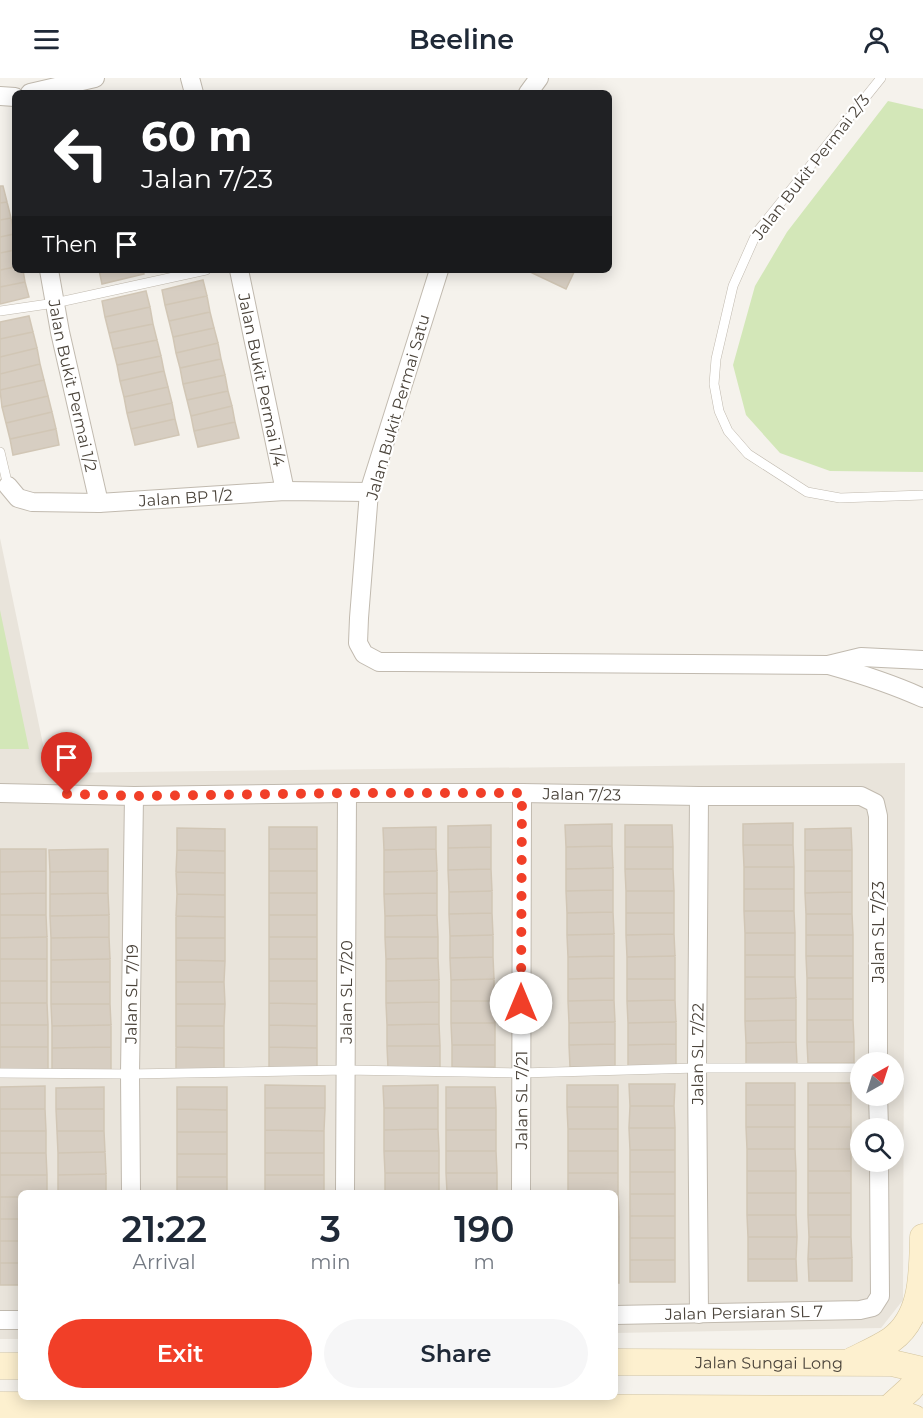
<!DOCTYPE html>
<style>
:root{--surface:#fff;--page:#f6f6f7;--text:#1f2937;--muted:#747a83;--accent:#f13f28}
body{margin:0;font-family:Montserrat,sans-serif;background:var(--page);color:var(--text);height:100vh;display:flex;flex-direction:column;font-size:22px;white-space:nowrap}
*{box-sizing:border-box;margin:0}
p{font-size:20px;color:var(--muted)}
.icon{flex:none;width:33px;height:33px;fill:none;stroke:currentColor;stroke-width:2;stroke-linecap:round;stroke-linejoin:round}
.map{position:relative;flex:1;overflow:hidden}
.side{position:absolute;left:18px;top:1112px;width:600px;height:210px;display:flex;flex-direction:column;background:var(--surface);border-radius:9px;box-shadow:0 3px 15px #0003}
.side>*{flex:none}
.top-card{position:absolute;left:12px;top:12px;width:600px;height:183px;border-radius:9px;box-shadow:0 3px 15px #0003;background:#202124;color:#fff;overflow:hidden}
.needle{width:39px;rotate:39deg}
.fabs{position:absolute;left:850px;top:974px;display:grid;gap:12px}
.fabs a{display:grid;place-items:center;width:54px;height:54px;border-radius:50%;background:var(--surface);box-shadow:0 3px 15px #0003;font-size:30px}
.pin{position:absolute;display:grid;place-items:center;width:51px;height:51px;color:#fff;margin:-62px -26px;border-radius:50% 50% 50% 0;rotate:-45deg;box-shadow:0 0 6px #0007}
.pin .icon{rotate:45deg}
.me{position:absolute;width:66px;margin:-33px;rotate:0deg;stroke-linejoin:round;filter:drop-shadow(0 0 4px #0008)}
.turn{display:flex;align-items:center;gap:21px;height:126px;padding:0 30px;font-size:27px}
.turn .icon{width:78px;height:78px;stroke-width:2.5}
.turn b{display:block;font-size:42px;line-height:51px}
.then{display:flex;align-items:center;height:57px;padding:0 30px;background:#0003;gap:12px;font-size:22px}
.eta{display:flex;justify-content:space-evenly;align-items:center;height:102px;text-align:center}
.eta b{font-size:36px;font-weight:600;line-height:42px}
.button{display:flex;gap:12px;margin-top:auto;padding:12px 30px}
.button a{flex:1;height:69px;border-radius:36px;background:var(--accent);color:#fff;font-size:24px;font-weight:600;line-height:69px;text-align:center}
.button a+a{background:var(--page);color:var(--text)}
header{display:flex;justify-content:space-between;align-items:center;height:78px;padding:0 30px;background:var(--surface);font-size:27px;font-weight:600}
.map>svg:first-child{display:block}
.residential{fill:#e9e4db;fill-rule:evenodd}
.green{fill:#d3e7b8}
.building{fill:#d7cec2;stroke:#d1c6b5;stroke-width:1.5}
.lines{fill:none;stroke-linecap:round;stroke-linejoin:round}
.lane-casing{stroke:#c1baaf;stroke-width:10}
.street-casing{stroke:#c1baaf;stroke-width:20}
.secondary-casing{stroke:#d3c49e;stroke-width:27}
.lane{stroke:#fff;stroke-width:9}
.street{stroke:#fff;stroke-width:18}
.secondary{stroke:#fdf0cf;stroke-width:26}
.route{stroke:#f13f28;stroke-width:10;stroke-dasharray:0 18}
.labels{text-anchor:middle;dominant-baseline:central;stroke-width:4.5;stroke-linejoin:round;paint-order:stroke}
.street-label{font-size:16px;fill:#4a433a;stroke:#fff}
</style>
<header><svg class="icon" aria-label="menu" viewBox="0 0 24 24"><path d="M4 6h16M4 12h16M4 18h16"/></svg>Beeline<svg class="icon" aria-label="person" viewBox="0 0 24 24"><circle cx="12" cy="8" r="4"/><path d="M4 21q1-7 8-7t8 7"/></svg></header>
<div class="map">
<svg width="923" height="1340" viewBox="0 0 923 1340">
<rect width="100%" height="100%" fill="#f5f2ec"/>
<path class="residential" d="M0,460l49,235 856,-10 -2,537 -22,28 -266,5v-141h-594v147h-21zM861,984h33v33h-33zM861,1050h33v33h-33z"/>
<path class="green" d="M888,23l35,8v363l-93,-1 -50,-18 -34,-38 -13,-50 22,-79 32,-54z
M0,532l29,139h-29z"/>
<path class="building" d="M0,108h3l4,16 -7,1z
M7,124l4,16 -11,2v-17z
M11,140l3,16 -14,3v-17z
M14,156l1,16 -15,3v-16z
M15,172v17l-15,3v-17z
M15,189v3h8l2,12 -25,5v-17z
M99,192h44l1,4 -42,10z
M526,192h49l-9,19z
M203,202l4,16 -42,9 -3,-15z
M25,204l4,15 -29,7v-17z
M146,213l4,16 -45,10 -3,-16z
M207,218l3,16 -41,9 -4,-16z
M150,229l3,17 -44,9 -4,-16z
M210,234l4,16 -41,9 -4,-16z
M29,238l4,16 -33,7v-17z
M153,246l4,16 -44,9 -4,-16z
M214,250l4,15 -42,10 -3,-16z
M33,254l4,16 -37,9v-18z
M157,262l4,16 -44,9 -4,-16z
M218,265l3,16 -41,9 -4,-15z
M37,270l3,16 -40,10v-17z
M161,278l3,15 -44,10 -3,-16z
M221,281l4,16 -42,9 -3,-16z
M40,286l4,16 -44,10v-16z
M164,293l4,16 -44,10 -4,-16z
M225,297l3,16 -41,9 -4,-16z
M44,302l4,16 -46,11 -2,-17z
M168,309l4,16 -45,10 -3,-16z
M228,313l4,15 -41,10 -4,-16z
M48,318l4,16 -46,11 -4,-16z
M172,325l3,16 -44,10 -4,-16z
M232,328l3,16 -41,9 -3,-15z
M52,334l4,17 -46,10 -4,-16z
M175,341l4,16 -44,10 -4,-16z
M235,344l4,16 -41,9 -4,-16z
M56,351l3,16 -46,10 -3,-16z
M793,745v22h-50v-21z
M612,746v22l-46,1 -1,-22z
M491,747v22l-43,1v-22z
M625,747h47l1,22h-48z
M269,749h48v22h-48z
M436,749v22l-52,1 -1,-22z
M177,750l48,1v22l-48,-1z
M851,750l1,22h-47v-21z
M743,767h50l1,22h-50z
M612,768l1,22 -47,1v-22z
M491,769v22l-43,1v-22z
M625,769h48v22h-48z
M0,771h46v22l-46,1z
M108,771v22l-58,1 -1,-22z
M269,771h48v22h-48z
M436,771l1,22 -53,1v-22z
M177,772l48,1v22l-49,-1z
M805,772h47v21h-47z
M744,789h50v22h-50z
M613,790v22l-47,1v-22z
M491,791l1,22 -43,1 -1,-22z
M625,791h48l1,22h-48z
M46,793v22l-46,1v-22z
M108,793v22l-58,1v-22z
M269,793h48v22h-48z
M437,793v22l-53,1v-22z
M805,793h47v21l-47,1z
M176,794l49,1v22l-48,-1z
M744,811h50v22h-50z
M613,812v22l-46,1 -1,-22z
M492,813v22l-43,1v-22z
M626,813h48v22h-48z
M852,814v22h-46l-1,-21z
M46,815v22h-46v-21z
M108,815l1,22 -59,1v-22z
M269,815h48v22h-48z
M437,815v22l-52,1 -1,-22z
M177,816l48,1v22l-49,-1z
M744,833h50l1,22h-50z
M613,834l1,22 -47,1v-22z
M492,835l1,22 -43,1 -1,-22z
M626,835h48v21l-48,1z
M806,836h46l1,21h-47z
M0,837h46l1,22 -47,1z
M109,837v22l-58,1 -1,-22z
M269,837h48v22h-48z
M437,837l1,22h-53v-21z
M176,838l49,1v21h-49z
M745,855h50v22h-50z
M614,856v22l-46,1 -1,-22z
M674,856l1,22 -48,1 -1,-22z
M493,857v22l-43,1v-22z
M806,857h47v21h-47z
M47,859v22h-47v-21z
M109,859l1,22 -59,1v-22z
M269,859h48v22h-48z
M385,859h53v21l-52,1z
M176,860h49v23l-49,-1z
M745,877h50v22h-50z
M614,878v22l-46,1v-22z
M675,878v23h-48v-22z
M806,878h47v22h-46z
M493,879l1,22 -43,1 -1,-22z
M438,880l1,22 -53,1v-22z
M0,881h47v22h-47z
M110,881v23h-59v-22z
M269,881h48v22h-48z
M176,882l49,1 -1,21h-48z
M745,899h50l1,21 -51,1z
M614,900v22l-46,1v-22z
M807,900h46v21h-46z
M494,901v22h-43v-21z
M627,901h48v21l-48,1z
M439,902v22l-53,1v-22z
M0,903h47v22h-47z
M269,903h48v23l-48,-1z
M51,904h59v22h-59z
M176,904h48l1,22h-49z
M796,920v22l-51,1v-22z
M807,921h46v21h-46z
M614,922l1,22 -46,1 -1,-22z
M675,922l1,22 -48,1 -1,-22z
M451,923h43l1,22h-44z
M439,924v22l-52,1 -1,-22z
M0,925h47l1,22h-48z
M269,925l48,1v22l-48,-1z
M51,926h59l1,21 -59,1z
M176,926h49l-1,22h-48z
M796,942v22l-50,1 -1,-22z
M807,942h46l1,22h-47z
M615,944v22l-46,1v-22z
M676,944v22l-48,1v-22z
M451,945h44v22h-43z
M439,946l1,22h-53v-21z
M0,947h48v22h-48z
M111,947v22l-59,1v-22z
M269,947l48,1v22l-48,-1z
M176,948h48v22l-48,-1z
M796,964l1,22 -51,1v-22z
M807,964h47v21h-46z
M615,966v22l-45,1 -1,-22z
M676,966v22l-48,1v-22z
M452,967h43v22h-43z
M387,968h53v22h-52z
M0,969h48v22h-48z
M111,969v23h-59v-22z
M176,969l48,1v22h-48z
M269,969l48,1v22l-48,-1z
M746,1005h49v22h-49z
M808,1005h43v22h-43z
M629,1006h46l-1,22h-44z
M265,1007l60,1v22h-60z
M438,1007v23h-54l-1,-22z
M567,1007h51v22h-51z
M45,1008v23h-45v-22z
M104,1009v22h-48v-21z
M177,1009h50v23l-50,-1z
M446,1009h49l1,21h-50z
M746,1027h49v22h-49z
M808,1027h43v22h-43z
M630,1028h44l1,22h-46z
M567,1029h51v22h-50z
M265,1030h60l-1,23 -59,-1z
M384,1030h54v21l-54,1z
M446,1030h50v22h-50z
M0,1031h45l1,22h-46z
M56,1031h48v22h-47z
M177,1031l50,1v22h-50z
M746,1049h49v22h-48z
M808,1049h43v22h-43z
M629,1050h46v22h-45z
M438,1051l1,22h-55v-21z
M568,1051h50v22h-50z
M265,1052l59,1v22h-59z
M446,1052h50v21h-50z
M0,1053h46v22h-46z
M57,1053h47l1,21 -47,1z
M177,1054h50v22h-50z
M747,1071h48l1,22h-49z
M808,1071h43v22h-43z
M630,1072h45v22h-45z
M384,1073h55v22h-54z
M446,1073h50l1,22h-51z
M568,1073h50v22h-50z
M105,1074l1,22 -48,1v-22z
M0,1075h46l1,22h-47z
M265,1075h59v22h-59z
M177,1076h50v23h-50z
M747,1093h49v22h-49z
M808,1093h43v22h-43z
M630,1094h45v22h-45z
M385,1095h54v19h-54z
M446,1095h51v19h-50z
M568,1095h50v22h-3v-3h-47z
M106,1096v18h-48v-17z
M0,1097h47v17h-26v5h-21z
M265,1097h59v17h-59z
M177,1099h50v15h-50z
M747,1115h49v22h-49z
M808,1115h43v22h-43z
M630,1116h45v22h-45z
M615,1117h3l1,22h-4z
M0,1119h21v22h-21z
M747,1137h49l1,22h-49z
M808,1137h43v22h-42z
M630,1138h45v22h-45z
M615,1139h4v22h-4z
M0,1141h21v22h-21z
M748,1159h49l-1,22h-48z
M809,1159h42l1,21 -44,1z
M630,1160h45v22h-45z
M615,1161h4v22h-4z
M0,1163h21v22h-21z
M852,1180v23h-43l-1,-22z
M748,1181h48l1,22h-49z
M630,1182h45v22h-45z
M615,1183h4v22h-4z
M0,1185h21v22h-21z"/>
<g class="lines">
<g class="lane-casing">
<path id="lane" d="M881,0l-124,154 -24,54 -17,73 -2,25 5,27 9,20 20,23 59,38 33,6 83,-3
M0,233l55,-8 151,-33
M0,374l8,34
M0,995l130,1 215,-4 176,3 176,-5h164"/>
</g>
<g class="street-casing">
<g id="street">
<path d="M190,0l4,15"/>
<path d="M30,15l65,-15"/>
<path d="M528,15l11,-15"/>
<path d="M0,18l15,1"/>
<path id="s1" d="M49,192l11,62 39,171"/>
<path id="s2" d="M239,192l46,221"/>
<path d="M439,192l-70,222 -10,126 -1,25 6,11 15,8h22l427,3 33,-8 62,3"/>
<path id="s3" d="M8,408l10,12 14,4 67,1 186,-12 84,1"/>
<path d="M829,587c32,9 63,19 94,33"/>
<path id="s4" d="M0,715l134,3 213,-3h175l177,3h162l14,7 3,13v246"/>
<path d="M878,1017l1,33"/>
<path id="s5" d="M131,1114l-1,-118 4,-278"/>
<path id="s6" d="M345,1114l2,-399"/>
<path id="s7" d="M521,1114l1,-399"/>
<path id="s8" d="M699,1236l-2,-246 2,-272"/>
<path id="s9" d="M615,1237l245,-5 13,-3 7,-11 -1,-135"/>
<path d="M0,1242h21"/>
</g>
</g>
<g class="secondary-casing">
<g id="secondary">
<path d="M853,1282c12,-6 26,-12 38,-20 32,-23 31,-66 32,-103"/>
<path id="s10" d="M615,1284l277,1 31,7"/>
<path d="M0,1288h21"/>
<path d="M0,1327l888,4 26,9"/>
<path d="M888,1331l22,-20 13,-16"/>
</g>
</g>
<use href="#lane" class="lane"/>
<use href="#street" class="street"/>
<use href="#secondary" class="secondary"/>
</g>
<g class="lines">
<path class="route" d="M67,716l67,2 213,-3h175l-1,210"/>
</g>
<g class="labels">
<g class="street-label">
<text transform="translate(811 89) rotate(-52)">Jalan Bukit Permai 2/3</text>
<text stroke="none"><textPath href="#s2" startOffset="112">Jalan Bukit Permai 1/4</textPath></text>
<text stroke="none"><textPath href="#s1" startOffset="118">Jalan Bukit Permai 1/2</textPath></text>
<text transform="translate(398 329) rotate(-74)">Jalan Bukit Permai Satu</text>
<text stroke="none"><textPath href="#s3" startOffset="184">Jalan BP 1/2</textPath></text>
<text stroke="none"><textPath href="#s4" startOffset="582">Jalan 7/23</textPath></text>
<text transform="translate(878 854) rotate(-90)">Jalan SL 7/23</text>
<text stroke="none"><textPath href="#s6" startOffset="200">Jalan SL 7/20</textPath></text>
<text stroke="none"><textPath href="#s5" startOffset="198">Jalan SL 7/19</textPath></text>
<text stroke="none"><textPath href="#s8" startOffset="260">Jalan SL 7/22</textPath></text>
<text stroke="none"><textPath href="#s7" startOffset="92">Jalan SL 7/21</textPath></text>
<text stroke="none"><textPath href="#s9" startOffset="129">Jalan Persiaran SL 7</textPath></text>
<text stroke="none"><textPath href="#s10" startOffset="154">Jalan Sungai Long</textPath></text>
</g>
</g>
</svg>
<div class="fabs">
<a><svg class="needle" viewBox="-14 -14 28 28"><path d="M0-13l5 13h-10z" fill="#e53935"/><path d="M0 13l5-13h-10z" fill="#747a83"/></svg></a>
<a><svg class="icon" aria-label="search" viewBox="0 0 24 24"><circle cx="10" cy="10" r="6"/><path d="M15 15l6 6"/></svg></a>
</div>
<div class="pin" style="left:67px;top:716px;background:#d93025"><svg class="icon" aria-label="arrive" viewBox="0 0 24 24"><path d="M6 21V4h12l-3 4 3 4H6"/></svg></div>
<svg class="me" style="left:521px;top:925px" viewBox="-20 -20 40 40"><circle r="19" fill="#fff"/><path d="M0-13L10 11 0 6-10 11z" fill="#f13f28"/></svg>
<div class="top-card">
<div class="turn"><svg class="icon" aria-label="left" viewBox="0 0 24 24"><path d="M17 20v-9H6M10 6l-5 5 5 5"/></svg><div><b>60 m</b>Jalan 7/23</div></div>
<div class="then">Then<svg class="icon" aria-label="arrive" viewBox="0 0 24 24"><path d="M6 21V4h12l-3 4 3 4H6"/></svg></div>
</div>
<section class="side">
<div class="eta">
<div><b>21:22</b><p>Arrival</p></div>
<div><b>3</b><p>min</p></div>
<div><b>190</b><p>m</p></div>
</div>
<div class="button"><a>Exit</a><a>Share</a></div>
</section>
</div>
